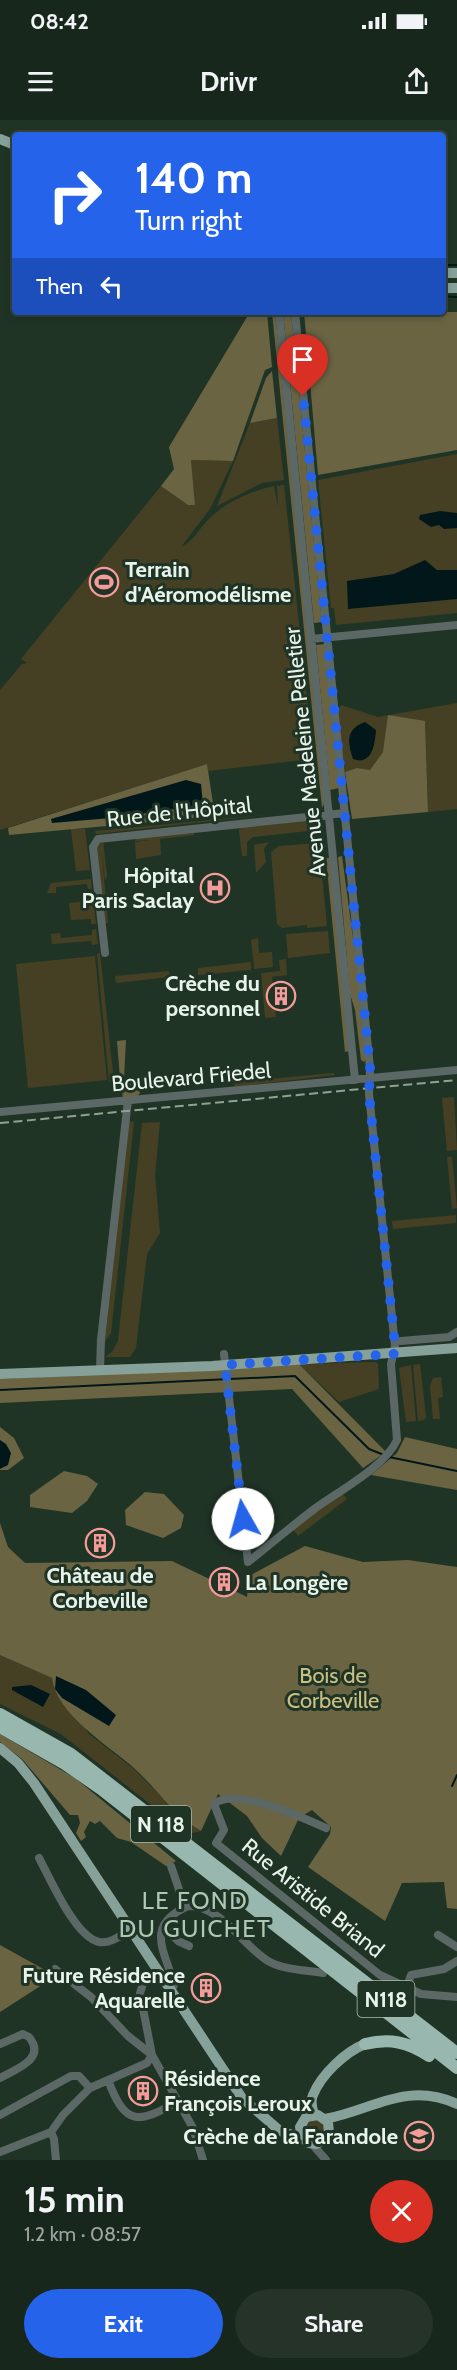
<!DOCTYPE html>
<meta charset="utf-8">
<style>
:root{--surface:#18271c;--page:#253329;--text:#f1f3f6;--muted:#9fa5a3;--line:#36443b;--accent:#2563eb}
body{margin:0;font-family:Cabin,sans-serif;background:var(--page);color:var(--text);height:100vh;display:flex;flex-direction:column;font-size:22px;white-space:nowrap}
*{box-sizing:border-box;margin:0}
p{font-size:20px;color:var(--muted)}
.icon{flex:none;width:33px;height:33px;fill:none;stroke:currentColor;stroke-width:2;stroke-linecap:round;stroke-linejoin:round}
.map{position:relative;height:2040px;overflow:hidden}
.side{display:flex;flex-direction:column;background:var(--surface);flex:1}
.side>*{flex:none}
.banner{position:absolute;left:12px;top:12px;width:434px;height:183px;border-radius:6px;box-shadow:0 3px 9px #0003,0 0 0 2px var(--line);background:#2563eb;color:#fff;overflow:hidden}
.pin{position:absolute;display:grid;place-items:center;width:51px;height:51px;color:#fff;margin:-62px -26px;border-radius:50% 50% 50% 0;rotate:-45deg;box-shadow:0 0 6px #0007}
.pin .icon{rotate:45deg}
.me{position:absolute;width:66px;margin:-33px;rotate:353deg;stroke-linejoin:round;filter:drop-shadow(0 0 4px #0008)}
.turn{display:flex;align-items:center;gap:21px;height:126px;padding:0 24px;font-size:27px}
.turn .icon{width:78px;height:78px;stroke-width:2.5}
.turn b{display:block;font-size:42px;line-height:51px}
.then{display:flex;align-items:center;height:57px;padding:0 24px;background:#0003;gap:12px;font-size:22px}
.round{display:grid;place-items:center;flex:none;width:63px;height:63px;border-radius:32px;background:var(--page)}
.head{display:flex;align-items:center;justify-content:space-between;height:102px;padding:0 24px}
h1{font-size:36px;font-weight:800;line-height:45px}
.cta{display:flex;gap:12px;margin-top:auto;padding:12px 24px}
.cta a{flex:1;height:69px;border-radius:36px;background:var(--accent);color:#fff;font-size:24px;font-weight:800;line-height:69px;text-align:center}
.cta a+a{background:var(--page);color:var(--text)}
.status{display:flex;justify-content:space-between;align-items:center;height:42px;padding:0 30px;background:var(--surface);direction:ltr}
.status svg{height:16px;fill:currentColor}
header{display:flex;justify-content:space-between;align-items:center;height:78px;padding:0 24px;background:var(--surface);font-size:27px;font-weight:800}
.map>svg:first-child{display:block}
.green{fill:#454023}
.forest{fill:#6a6443}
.water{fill:#01171a}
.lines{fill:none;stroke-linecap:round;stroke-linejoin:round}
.stream{stroke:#01171a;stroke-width:2}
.minor{stroke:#5b6865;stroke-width:8}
.major{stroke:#86a19a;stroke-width:10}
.highway{stroke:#97b7af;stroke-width:12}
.rail{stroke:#91a196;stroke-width:2;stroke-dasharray:9 4.5;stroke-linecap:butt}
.route{stroke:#2563eb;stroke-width:10;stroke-dasharray:0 18}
.labels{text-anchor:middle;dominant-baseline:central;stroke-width:6;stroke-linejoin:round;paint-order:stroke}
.shield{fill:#203426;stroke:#acbab0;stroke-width:1.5}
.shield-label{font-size:21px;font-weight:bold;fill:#e8f4eb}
.poi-label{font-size:22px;font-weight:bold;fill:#e8f4eb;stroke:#203426;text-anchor:end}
.street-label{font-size:22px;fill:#e8f4eb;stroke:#203426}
.park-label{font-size:22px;fill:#cac083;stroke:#203426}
.neighbourhood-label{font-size:24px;letter-spacing:1.5px;fill:#afc7b5;stroke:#203426}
</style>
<div class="status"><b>08:42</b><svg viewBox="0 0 49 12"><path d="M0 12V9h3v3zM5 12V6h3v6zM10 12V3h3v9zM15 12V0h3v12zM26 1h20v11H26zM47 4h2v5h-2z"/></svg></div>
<header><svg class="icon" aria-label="menu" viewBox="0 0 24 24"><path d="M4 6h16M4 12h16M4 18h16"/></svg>Drivr<svg class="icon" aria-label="share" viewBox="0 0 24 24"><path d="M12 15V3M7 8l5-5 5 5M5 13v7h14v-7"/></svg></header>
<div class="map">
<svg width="457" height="2040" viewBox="0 0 457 2040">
<rect width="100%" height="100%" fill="#203426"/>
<path class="green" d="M277,298l7,62 -22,3 -45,23 33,-83z
M457,334v159l-121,12 -2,-17h-3l-13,-128z
M191,340l42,1 -23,48 -29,38c13,-6 17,-17 27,-27 16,-17 42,-29 66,-34l4,21 -1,-21 7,-1 26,241 -3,1 4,32 -103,12 -1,-7 -207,66v-140l22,-26 5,-1 -6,-4 140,-173 27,19h7z
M457,583v106l-29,3 -3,-91 -42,31 -13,18 -13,-2 -12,4 -7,-61 3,-6 37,12z
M274,694l-178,20 -1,-3z
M317,699l1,11 -65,7 -6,5v14h-5l-3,-26 2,-3z
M71,709h14l5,41 -14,1z
M193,713l2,2 -35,4 1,16 -25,4 -1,-17 16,-2 -16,1 2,-4z
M103,721l4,34 -2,6 -4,-36 7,78 -3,1 -8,-76z
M269,722l-5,7 2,13 -10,11 -2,-28z
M319,723l8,83 -20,2v-3l-25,3 -5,-4 -6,-72 8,-6z
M91,759l1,10h-4l-1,-5 -31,3v6h-9l4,-10z
M93,775l3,29h-5v-5l-20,1 -2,-17 19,-2v-5z
M96,809l2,15 -6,1 -1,-4 -39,3 -1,-10 9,-1 1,5 31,-3v-5z
M328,811l2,22 -42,5 -2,-24z
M258,818l1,15 13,-1 1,15 -19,2 -3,-29z
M100,833l14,129h-5l-12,-128z
M95,836l12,124 -79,8 -12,-124z
M286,839l1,16 -15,2 4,40 -11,1 -4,-45 19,-2 -1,-11z
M251,842v8l-53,5v-7z
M169,851l1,6 -54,6 -1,-7z
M334,953v2l-99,12 -1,-5z
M454,977l3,53 -10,1 -5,-53z
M128,1001l6,1 -23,211 -6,9z
M160,1002l-5,53 5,58 -13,21 -11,94 -6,9h-25l7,-5 6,-11 24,-218z
M447,1037h5l5,51 -5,1z
M456,1095v8l-63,6 -1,-8z
M375,1242l3,2 1,25 -40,13 -40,-38z
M420,1244l6,53 -2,3 -6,1 -5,-56z
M411,1245l5,56 -10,1 -7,-54z
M441,1257l2,20 -5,1 2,21h-7l-3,-33 3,-8z
M340,1371l7,8 -49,37 -6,-8z
M255,1383l4,37 -12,1 -4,-36z
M0,1535l52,23 37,56 45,35 49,50 18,12 -13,3 -127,-100 -61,-30z
M306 2009a9 9 0 1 1 18 0a9 9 0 1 1-18 0Z"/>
<path class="forest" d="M250,192h17l5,55 -7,3 -32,91 -42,-1 4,45h-7l-27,-19 13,-17 -5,-22z
M272,192h3l50,489 -3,7z
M283,192h8l31,310 -8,1z
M304,192h153v138l-139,25z
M272,251l5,47 -27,5 16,-45z
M325,524l14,144 -9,2 -14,-145z
M388,595l37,6 3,91 -76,7 -7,-47 12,-4 13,2 13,-18z
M207,644l8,52 -206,19 -1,-7z
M342,736l13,97 11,106 -2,3 -3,-2 -6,-50 -5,-16 -12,-137z
M326,738h5l18,193 -4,1z
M126,920l-2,38h-4l-3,-37z
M164,959l-20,8 -7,10 -14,1 -2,-11 8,-5z
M299,1244l87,88 -23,16 -71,-79 -292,14v-24z
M0,1307l14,11 10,20 -16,12h-8z
M405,1317l52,12v41l-86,-15 26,-22z
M64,1351l23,5 11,8 -11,17 -15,12 -42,-6v-12z
M145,1372l19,2 20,21 -3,13 -18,10 -37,-13 -1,-15z
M0,1403l8,24 17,16 147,-2 75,36 2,-21 56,-30 58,16 45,-2 49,7v342l-10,-1 -3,-26 -42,1 -17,38 -77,-54 22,-33 1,-7 -19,-17 -13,8 -18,38 -19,-18 -15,-22 -29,-22 -17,37c-28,-16 -44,-42 -67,-63 -26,-23 -77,-53 -82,-90l-52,-23z
M0,1614l75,44 101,83 -10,5 -35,-24 -14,-4 -17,-17 -5,3 -5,-3 -6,11 2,5 -5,4 -5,-8 4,-10 -2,-8h-8l-48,-56 -22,-17z
M0,1825l56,31 -56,36z"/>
<path class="water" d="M440,391l17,2v15l-13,1 -5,-4 -8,2 -12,-8 1,-4z
M425,440l12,10h20v29l-109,10 -1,-28 47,-7z
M365,602l11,8c-1,14 -4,36 -23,29 -6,-18 -7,-30 12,-37z
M186,660l15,4 2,21 -92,13 -59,5 -1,-4z
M0,1320l6,4 5,9 -3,12 -8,4z
M56,1556l30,14 30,25 -7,11 -47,-28 -7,-9z
M31,1565l19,9 -7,13 -31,-17v-3z"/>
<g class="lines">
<path class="stream" d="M442,145h15
M442,176l15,1
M0,1270l295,-14 74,73 15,6
M389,1337l68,14
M452,1666l5,-11"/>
<path class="minor" d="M279,192l76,768
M311,519l146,-14
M105,833l-12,-106 5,-8 247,-26
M0,992l457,-42
M401,1221l48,-4 8,-5
M224,1234l24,208
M100,1249l1,-29 27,-240
M248,1442c21,-17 43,-35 65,-52 24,-18 72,-43 84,-70l-6,-76 4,-18 -26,-252 1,-26 -75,-756
M326,1708c-22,-10 -92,-42 -112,-24l10,26 -8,13 164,132 41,19 36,3
M39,1738c11,20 36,79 60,84 11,2 21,-6 31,-12
M171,1746l14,41
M164,1807l14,14 11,5
M438,1815l19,12
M55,1849l36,28 37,39 24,19
M157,1851l-14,13 -3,9 12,62 41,73 10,32
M406,1869l5,-14 33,-6 13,-8
M171,1871l3,-6c-8,-33 -31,-59 14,-79 34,0 54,39 80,55 16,9 37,9 55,12
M0,1924l23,-10 6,3c18,22 -13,32 -29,41
M108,1960c18,48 31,43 71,21
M0,1995l71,-39h8l11,12
M51,2012l3,7 2,21
M312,2024l14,16
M0,2032l51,-20 12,-17 27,-27 57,-25 5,-8"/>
<path class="major" d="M0,19l15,6
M442,153h15
M442,168h15
M0,1254l212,-8 245,-18
M0,1628l18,15 16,20 208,315 38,33 22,7 7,5 7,1 9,-4 4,-7 -1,-11 -10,-7 -12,2 -6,10 2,11
M314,1994c-2,-6 -4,-13 -1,-19 8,-20 32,-43 52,-51
M325,1999c48,-9 81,-38 132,-15"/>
<path class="highway" d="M0,1594l71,40 386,299
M0,1607l65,37 36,25 356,279
M365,1924c25,-6 43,-2 64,12"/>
<path class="rail" d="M0,1003l457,-43"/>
</g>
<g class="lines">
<path class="route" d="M243,1399l-18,-154 169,-11 1,-8 -26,-252 1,-26 -67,-672"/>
</g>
<defs>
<g id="stadium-ring" transform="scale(1.5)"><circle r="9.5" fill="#203426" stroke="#f59b9a" stroke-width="1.5"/><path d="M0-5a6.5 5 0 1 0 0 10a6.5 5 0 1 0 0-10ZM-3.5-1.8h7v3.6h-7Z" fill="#f59b9a"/></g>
<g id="hospital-ring" transform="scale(1.5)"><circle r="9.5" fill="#203426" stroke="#f59b9a" stroke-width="1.5"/><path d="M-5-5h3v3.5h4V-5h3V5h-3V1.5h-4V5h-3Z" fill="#f59b9a"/></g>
<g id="building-ring" transform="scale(1.5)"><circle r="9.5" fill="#203426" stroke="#f59b9a" stroke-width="1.5"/><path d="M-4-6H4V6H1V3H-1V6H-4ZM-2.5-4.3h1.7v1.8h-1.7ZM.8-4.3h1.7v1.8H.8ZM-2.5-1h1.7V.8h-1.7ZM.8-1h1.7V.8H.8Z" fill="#f59b9a"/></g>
<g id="school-ring" transform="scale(1.5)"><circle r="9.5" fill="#203426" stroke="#f59b9a" stroke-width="1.5"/><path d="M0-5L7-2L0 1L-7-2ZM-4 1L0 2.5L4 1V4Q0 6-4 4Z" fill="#f59b9a"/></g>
</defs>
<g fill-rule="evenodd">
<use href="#stadium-ring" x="104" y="462"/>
<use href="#hospital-ring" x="215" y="768"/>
<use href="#building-ring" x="281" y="876"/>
<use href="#building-ring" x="100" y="1423"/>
<use href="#building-ring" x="224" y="1462"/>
<use href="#building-ring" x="206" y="1868"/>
<use href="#building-ring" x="143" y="1971"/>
<use href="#school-ring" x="419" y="2016"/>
</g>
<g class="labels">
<g class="shield">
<rect x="131" y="1686" width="60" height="36" rx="4.5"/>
<rect x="357.5" y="1861" width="57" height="36" rx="4.5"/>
</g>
<g class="shield-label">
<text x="161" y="1704">N 118</text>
<text x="386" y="1879">N118</text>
</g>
<g class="poi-label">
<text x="125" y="449" text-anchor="start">Terrain<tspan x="125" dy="25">d'Aéromodélisme</tspan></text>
<text x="194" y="755">Hôpital<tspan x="194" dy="25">Paris Saclay</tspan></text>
<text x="260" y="863">Crèche du<tspan x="260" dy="25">personnel</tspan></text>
<text x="100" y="1455" text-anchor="middle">Château de<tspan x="100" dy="25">Corbeville</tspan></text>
<text x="245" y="1462" text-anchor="start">La Longère</text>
<text x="185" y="1855">Future Résidence<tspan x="185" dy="25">Aquarelle</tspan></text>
<text x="164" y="1958" text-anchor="start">Résidence<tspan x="164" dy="25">François Leroux</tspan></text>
<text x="398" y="2016">Crèche de la Farandole</text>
</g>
<g class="street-label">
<text transform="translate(305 632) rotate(-96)">Avenue Madeleine Pelletier</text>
<text transform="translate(179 692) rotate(-6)">Rue de l'Hôpital</text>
<text transform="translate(191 957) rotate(-5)">Boulevard Friedel</text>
<text transform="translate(313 1778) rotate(39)">Rue Aristide Briand</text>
</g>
<g class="park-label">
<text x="333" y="1555">Bois de<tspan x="333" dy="25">Corbeville</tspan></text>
</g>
<g class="neighbourhood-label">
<text x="195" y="1780">LE FOND<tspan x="195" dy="28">DU GUICHET</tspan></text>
</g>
</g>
</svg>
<div class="pin" style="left:303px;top:276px;background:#d93025"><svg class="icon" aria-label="arrive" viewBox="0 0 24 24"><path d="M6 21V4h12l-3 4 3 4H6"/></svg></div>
<svg class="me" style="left:243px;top:1399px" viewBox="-20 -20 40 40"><circle r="19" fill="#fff"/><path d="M0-13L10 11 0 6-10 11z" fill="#2563eb"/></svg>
<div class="banner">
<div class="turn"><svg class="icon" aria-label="right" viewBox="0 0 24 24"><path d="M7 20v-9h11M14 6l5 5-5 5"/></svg><div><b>140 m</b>Turn right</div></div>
<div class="then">Then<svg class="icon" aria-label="left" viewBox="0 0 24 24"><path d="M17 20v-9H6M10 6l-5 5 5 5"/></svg></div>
</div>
</div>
<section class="side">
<div class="head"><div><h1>15 min</h1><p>1.2 km · 08:57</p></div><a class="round" style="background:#d93025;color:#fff"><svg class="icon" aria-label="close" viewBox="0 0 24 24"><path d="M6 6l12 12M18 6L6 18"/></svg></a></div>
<div class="cta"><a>Exit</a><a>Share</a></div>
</section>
